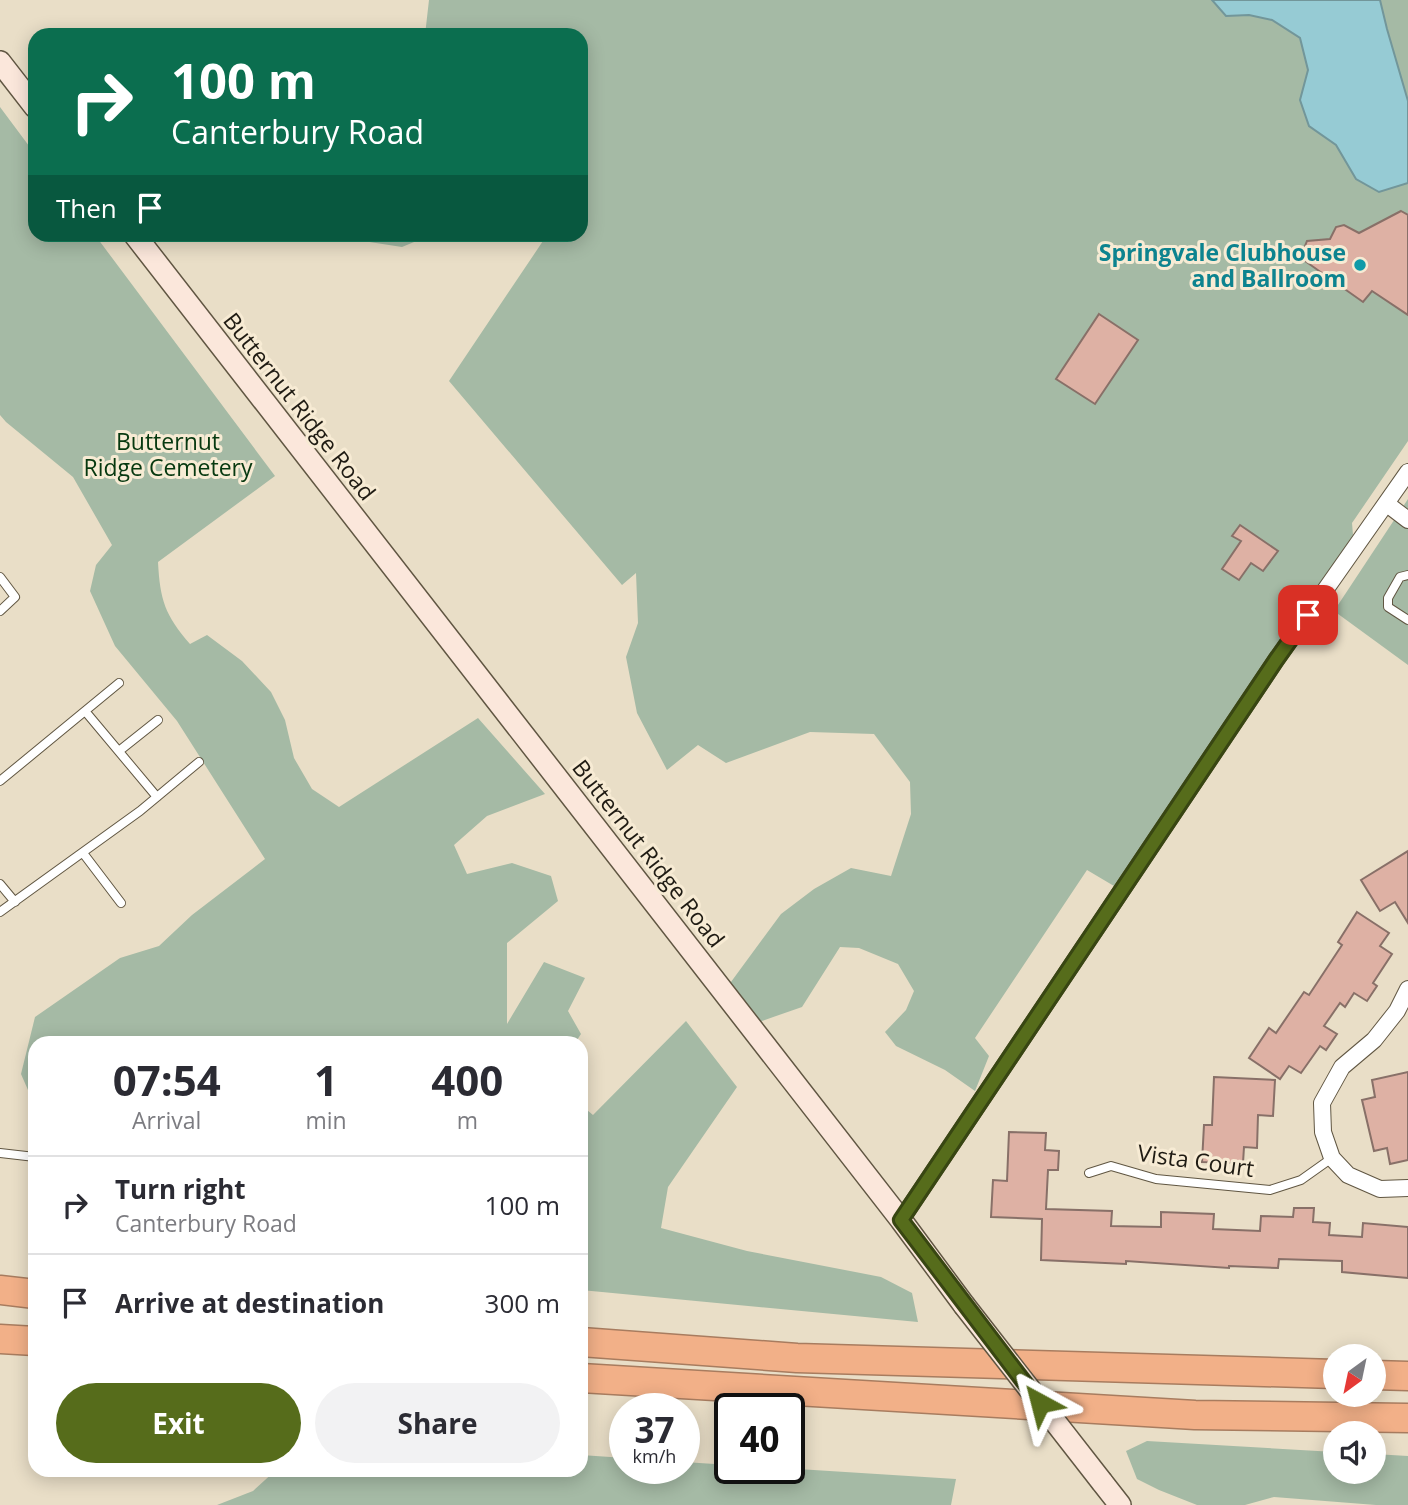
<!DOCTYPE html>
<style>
:root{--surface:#fff;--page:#f2f2f3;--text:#2b2b33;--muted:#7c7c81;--line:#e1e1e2;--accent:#566c1b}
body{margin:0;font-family:"Open Sans",sans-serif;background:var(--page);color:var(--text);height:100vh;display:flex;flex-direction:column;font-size:26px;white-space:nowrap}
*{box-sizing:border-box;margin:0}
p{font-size:23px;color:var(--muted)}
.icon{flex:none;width:38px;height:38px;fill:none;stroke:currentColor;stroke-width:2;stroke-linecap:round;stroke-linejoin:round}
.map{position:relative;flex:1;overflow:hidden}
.sheet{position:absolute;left:28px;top:1036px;width:560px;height:441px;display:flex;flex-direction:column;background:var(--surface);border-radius:21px;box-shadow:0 4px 18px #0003}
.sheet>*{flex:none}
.banner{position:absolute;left:28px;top:28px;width:560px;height:214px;border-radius:21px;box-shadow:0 4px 18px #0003;background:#0b6e4f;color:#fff;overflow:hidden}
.needle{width:46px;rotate:213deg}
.tools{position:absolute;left:1323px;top:1344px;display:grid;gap:14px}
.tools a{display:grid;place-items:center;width:63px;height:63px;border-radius:50%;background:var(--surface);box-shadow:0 4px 18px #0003;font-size:35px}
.speed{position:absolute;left:609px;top:1393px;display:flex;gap:14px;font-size:35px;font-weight:700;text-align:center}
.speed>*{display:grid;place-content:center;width:91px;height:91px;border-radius:50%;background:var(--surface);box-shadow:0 4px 18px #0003;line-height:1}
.speed small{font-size:18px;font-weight:400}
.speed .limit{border:4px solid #111;border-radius:10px;background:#fff;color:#111}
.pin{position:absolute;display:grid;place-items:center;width:60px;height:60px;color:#fff;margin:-30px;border-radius:14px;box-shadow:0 4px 10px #0006}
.me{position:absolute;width:77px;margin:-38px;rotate:322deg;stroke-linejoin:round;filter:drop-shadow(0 0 5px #0008)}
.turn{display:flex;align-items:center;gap:24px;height:147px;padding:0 28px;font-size:32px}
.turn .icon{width:91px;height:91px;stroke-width:2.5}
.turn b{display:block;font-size:49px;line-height:60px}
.then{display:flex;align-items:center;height:66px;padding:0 28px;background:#0003;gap:14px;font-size:26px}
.eta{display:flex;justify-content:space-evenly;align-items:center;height:119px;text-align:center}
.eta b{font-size:42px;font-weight:700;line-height:49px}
.cta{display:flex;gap:14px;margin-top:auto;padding:14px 28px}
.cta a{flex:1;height:80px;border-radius:42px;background:var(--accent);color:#fff;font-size:28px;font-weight:700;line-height:80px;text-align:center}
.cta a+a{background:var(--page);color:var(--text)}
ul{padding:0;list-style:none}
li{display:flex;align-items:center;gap:21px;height:98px;padding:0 28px;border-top:2px solid var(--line)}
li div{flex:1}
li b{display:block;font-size:26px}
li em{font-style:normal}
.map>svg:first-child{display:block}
.green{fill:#a5baa5}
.water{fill:#96cbd4;stroke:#72969a;stroke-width:2}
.building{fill:#deb1a4;stroke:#887068;stroke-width:2}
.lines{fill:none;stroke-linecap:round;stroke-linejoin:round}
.lane-casing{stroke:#605642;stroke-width:10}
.street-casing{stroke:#605642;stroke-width:18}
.secondary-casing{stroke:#605642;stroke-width:24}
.highway-casing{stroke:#a87c5f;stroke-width:31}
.lane{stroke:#fff;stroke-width:8}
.street{stroke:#fff;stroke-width:16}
.secondary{stroke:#fbe7db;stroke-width:21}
.highway{stroke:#f2b088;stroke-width:28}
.secondary-bridge-casing{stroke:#605642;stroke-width:24;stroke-linecap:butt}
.secondary-bridge{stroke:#fbe7db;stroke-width:21}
.route-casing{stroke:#384612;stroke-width:18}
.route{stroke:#566c1b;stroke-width:12}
.culture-dot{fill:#0f9aa8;stroke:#f7ebd4;stroke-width:2.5}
.labels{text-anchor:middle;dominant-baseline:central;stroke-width:6;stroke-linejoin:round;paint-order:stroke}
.culture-label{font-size:23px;font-weight:bold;fill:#0d838f;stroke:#f7ebd4;text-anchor:end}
.street-label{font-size:23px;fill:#1f1b13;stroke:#f7ebd4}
.park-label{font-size:23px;fill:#06380f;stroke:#f7ebd4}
</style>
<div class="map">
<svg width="1408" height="1505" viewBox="0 0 1408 1505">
<rect width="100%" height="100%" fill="#e9dec7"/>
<path class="green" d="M429,0h979v441l-56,82 1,12 -239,351 -27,-16 -112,168 14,18 -14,35 -30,-21 -49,-24 -11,-14 21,-22 8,-19 -16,-27 -39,-16 -19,-1 -38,60 -46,16 -28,-37 53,-72 33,-25 37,-21 40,8 20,-62 -1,-32 -36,-48 -64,-2 -84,31 -28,-18 -31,25 -30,-57 -11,-56 12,-34 -2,-50 -14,12 -173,-204 98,-146 34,-1v-199h-156z
M0,107l35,47v80l60,1 180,241 -117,86c2,38 7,53 32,82l17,-9 35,26 29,31 14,28 9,38 18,31 27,18 139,-89 67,76 -58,22 -33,29 13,29 45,-11 39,13 7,25 -51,42v81l37,-62 41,16 -17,33 13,23 -6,9h-540v50l-7,-3 -7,-16 14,-57 85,-59 39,-12 33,-31 73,-56 -88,-138 -62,-75 -25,-55 6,-26 16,-20 -39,-68 -67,-55 -6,-7z
M362,235v-1l69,1 -29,12 -39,-6z
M1408,499v166l-74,-54z
M686,1021l51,66 -69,100 -7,41 86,23 134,26 31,16 6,29 -337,-32v-185l12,10z
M1147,1441l188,11v20h39v-18l34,2v49h-32l-102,-8 -29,8h-48l-38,-15 -22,-11 -11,-28z
M581,1455l44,3v10h59v-6l46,3v3h52l174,11 -5,26h-734l36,-14 23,-21h305z"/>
<path class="water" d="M1212,0h168l7,29 21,72v82l-29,9 -23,-13 -20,-34 -27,-19 -9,-26 8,-30 -8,-32 -28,-18 -23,-5 -23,1z"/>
<path class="building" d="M1401,211l7,4v100l-36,-24 -9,11 -58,-41 -2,-10 4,-10 23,-2 6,-12 8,-2 15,8z
M1099,314l39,26 -43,64 -39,-25z
M1240,525l38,26 -15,20 -12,-8 -12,17 -17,-11 19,-28 -9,-5z
M1408,851v72l-13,-21 -15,9 -19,-31z
M1357,912l32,21 -9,13 12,8 -19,29 4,3 -10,15 -13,-8 -9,14 -5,-4 -16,23 13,8 -11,16 -6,-4 -19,27 -12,-7 -9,13 -31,-21 20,-30 7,5 28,-41 5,3 33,-50 -4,-3z
M1408,1072v88l-18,4 -3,-16 -13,3 -12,-51 13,-3 -3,-17z
M1214,1077l61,3 -2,36 -15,-1 -1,33 -13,-1 -1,16 -41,-1 2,-37h8z
M1009,1132l37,1 -1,17 14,1 -1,19h-10l-2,39 66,2 -1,15 50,1v-15l53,2 -1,15 47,2 1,-15 32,1 1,-9h20l-1,14 17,1 -1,12 33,2 1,-14 45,4v51l-66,-6v-11l-63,-2 -1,9 -49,-2v2l-103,-7v3l-85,-4 1,-41 -51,-2 2,-37 14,1z"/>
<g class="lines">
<g class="lane-casing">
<path id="lane" d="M1408,575l-8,2 -12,21v9l20,13
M0,577l15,20 -15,14
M85,711l72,86
M119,751l39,-31
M0,781l119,-98
M83,853l38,50
M0,884l15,18
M0,912l140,-101 59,-49
M0,1153l35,4
M1089,1173l22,-7 45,13 114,11 31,-10 31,-22"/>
</g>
<g class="street-casing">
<path id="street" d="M1387,504l21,16
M1408,989l-11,22 -23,29 -32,27 -20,36 1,29 9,26 16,17 32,14 28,-1
M901,1220l375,-560 132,-188"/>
</g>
<g class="secondary-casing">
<path id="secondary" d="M0,62l35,45
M134,234l767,986 63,85
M1102,1482l18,23"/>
</g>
<g class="highway-casing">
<path id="highway" d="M0,1290l35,4
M0,1339l35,2
M581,1342l216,16 538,16
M1374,1375l34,1
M581,1378l614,37 213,3"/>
</g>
<use href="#lane" class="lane"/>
<use href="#street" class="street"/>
<use href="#secondary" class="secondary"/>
<use href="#highway" class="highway"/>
<g class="secondary-bridge-casing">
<path id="secondary-bridge" d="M964,1305l138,177"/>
</g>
<use href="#secondary-bridge" class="secondary-bridge"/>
</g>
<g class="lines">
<g class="route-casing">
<path id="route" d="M1040,1403l-139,-183 375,-560 32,-45"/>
</g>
<use href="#route" class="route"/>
</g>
<circle class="culture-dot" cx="1360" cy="265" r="7"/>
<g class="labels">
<g class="culture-label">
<text x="1346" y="252">Springvale Clubhouse<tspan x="1346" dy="26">and Ballroom</tspan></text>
</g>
<g class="street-label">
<text transform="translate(300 406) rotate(52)">Butternut Ridge Road</text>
<text transform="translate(649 853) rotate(52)">Butternut Ridge Road</text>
<text transform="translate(1196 1160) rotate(8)">Vista Court</text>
</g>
<g class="park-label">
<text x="168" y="441">Butternut<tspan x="168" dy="26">Ridge Cemetery</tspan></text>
</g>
</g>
</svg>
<div class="tools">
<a><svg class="needle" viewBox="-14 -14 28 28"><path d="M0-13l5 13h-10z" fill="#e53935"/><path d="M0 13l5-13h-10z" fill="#7c7c81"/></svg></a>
<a><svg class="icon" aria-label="sound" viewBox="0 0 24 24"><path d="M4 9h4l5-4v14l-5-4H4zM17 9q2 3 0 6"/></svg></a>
</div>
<div class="speed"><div>37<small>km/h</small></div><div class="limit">40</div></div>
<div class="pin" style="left:1308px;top:615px;background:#d93025"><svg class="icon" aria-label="arrive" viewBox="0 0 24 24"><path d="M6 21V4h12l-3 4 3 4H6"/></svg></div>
<svg class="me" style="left:1040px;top:1403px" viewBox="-20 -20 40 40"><path d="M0-17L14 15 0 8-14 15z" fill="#566c1b" stroke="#fff" stroke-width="4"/></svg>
<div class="banner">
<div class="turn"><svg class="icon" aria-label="right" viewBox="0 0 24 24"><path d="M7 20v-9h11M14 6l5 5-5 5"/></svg><div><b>100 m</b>Canterbury Road</div></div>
<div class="then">Then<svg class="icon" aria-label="arrive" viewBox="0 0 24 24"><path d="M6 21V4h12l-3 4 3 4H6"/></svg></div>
</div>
<section class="sheet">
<div class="eta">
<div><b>07:54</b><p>Arrival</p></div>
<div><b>1</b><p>min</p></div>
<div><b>400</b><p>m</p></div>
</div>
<ul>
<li><svg class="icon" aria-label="right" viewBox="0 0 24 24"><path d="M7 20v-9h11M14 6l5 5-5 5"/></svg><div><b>Turn right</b><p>Canterbury Road</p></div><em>100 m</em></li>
<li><svg class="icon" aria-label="arrive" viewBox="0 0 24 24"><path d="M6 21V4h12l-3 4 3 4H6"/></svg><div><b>Arrive at destination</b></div><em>300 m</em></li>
</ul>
<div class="cta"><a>Exit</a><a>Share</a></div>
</section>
</div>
